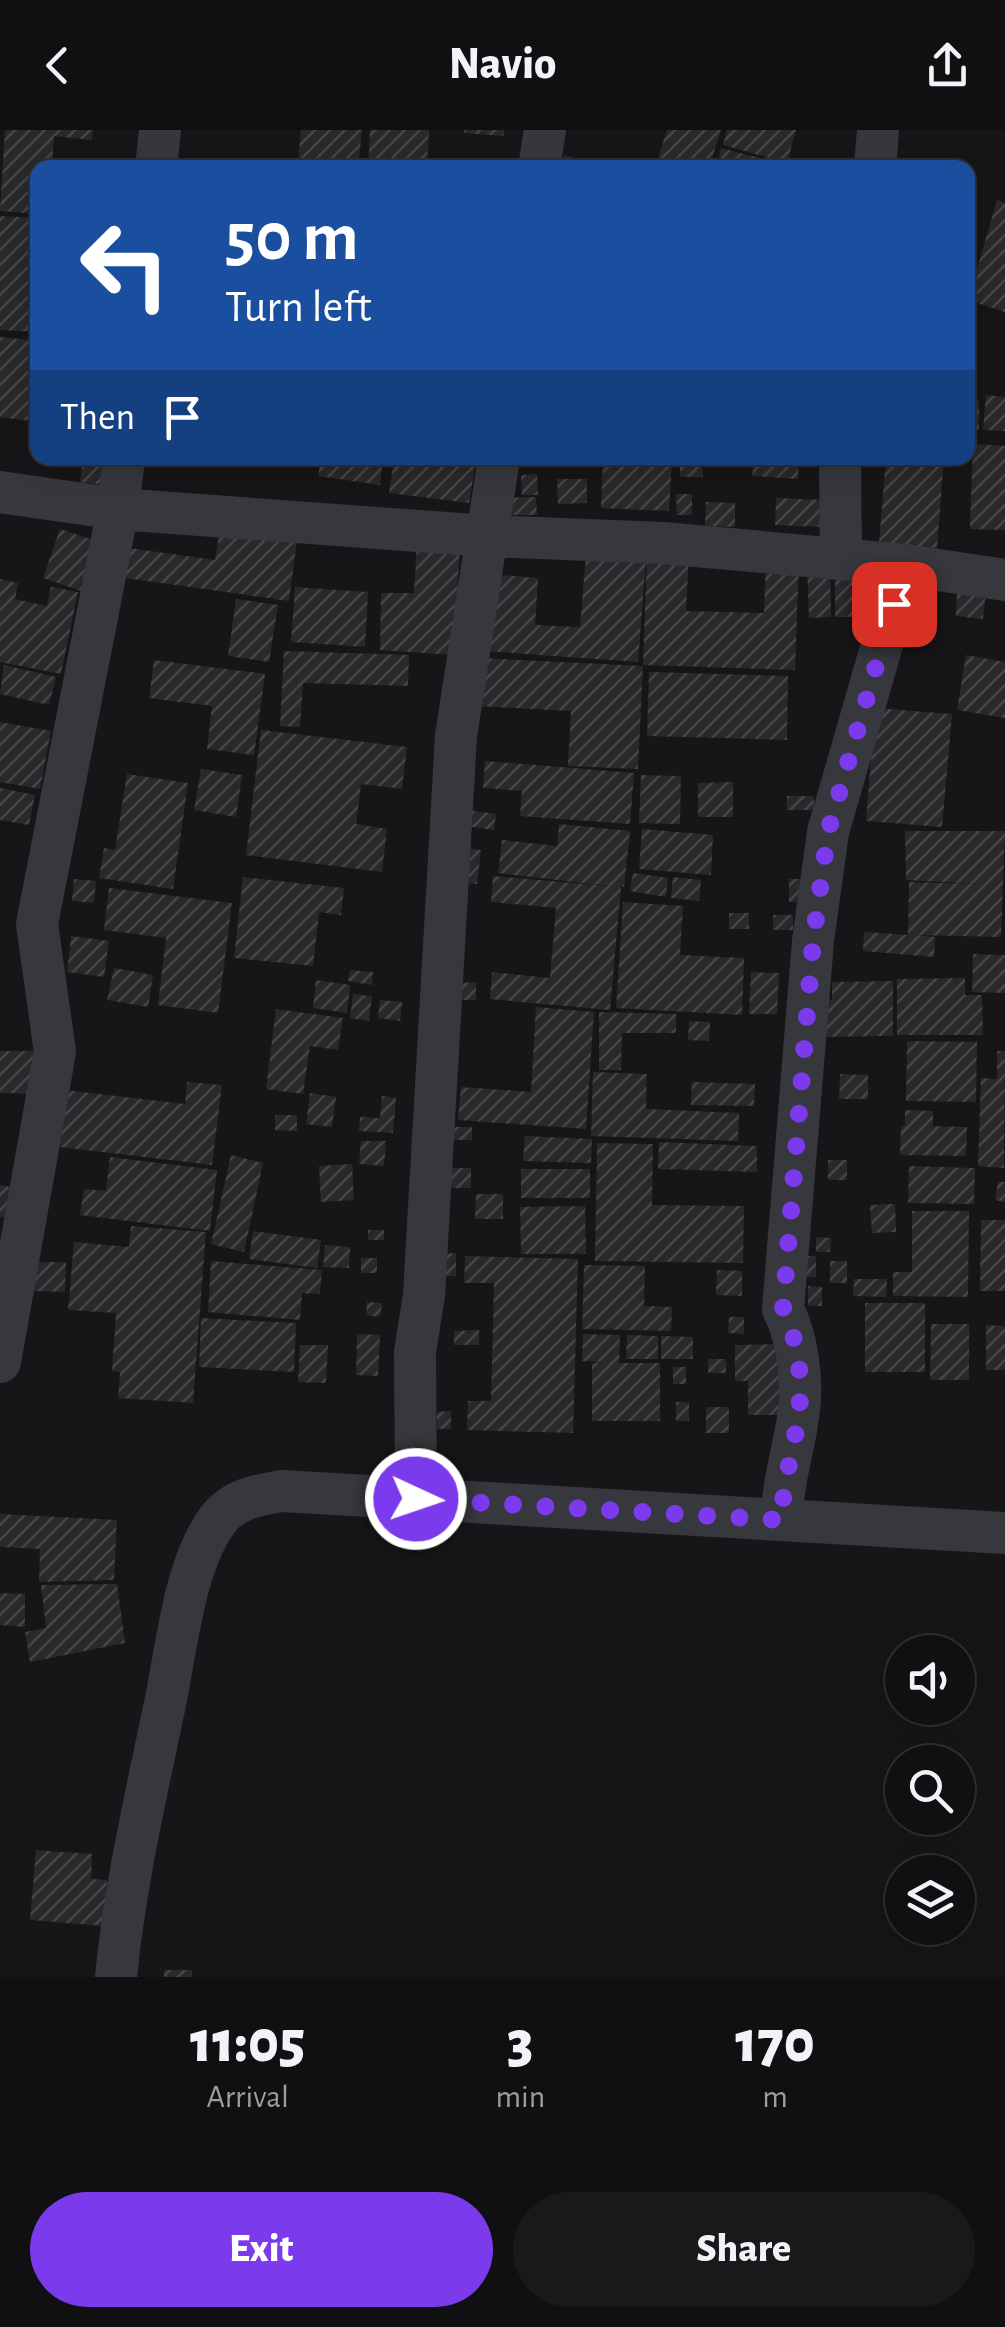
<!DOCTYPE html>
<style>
:root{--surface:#101012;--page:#19191b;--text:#f1f3f6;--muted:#9c9d9f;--line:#303032;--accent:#7c3aed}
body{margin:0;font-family:"Alegreya Sans",sans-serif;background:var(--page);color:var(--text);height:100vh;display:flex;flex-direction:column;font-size:38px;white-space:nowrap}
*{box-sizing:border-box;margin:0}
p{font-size:32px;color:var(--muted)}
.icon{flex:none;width:55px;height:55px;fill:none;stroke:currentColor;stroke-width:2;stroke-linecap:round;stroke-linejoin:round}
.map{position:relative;height:1847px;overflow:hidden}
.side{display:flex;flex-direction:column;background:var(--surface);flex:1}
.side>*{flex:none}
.hud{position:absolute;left:30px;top:30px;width:945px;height:305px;border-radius:20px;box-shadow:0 5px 25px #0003,0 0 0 2px var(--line);background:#1a4fa0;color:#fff;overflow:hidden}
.fabs{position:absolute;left:885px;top:1505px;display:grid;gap:20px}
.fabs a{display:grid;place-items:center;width:90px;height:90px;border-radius:50%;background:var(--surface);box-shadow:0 5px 25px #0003,0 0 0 2px var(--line);font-size:50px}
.pin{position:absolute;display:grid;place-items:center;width:85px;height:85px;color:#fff;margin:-42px;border-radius:20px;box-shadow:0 5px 15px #0006}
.me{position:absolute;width:110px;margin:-55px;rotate:93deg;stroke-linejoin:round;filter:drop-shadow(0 0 8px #0008)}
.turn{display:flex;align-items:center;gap:35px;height:210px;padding:0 30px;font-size:45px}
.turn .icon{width:130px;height:130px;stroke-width:2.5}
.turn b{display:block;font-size:70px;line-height:85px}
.then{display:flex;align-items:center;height:95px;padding:0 30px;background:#0003;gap:20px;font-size:38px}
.eta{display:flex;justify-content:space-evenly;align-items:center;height:170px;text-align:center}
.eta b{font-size:60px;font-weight:800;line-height:70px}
.cta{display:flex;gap:20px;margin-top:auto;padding:20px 30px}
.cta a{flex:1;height:115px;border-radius:60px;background:var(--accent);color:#fff;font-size:40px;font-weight:800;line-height:115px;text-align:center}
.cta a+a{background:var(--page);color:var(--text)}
header{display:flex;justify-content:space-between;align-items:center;height:130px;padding:0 30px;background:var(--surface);font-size:45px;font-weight:800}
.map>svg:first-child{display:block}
.building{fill:url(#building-hatch)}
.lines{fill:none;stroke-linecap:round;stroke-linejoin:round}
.street{stroke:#37383d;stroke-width:42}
.route{stroke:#7c3aed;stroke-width:18;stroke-dasharray:0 32.4}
</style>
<header><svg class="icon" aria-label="back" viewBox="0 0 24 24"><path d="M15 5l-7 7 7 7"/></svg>Navio<svg class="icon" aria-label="share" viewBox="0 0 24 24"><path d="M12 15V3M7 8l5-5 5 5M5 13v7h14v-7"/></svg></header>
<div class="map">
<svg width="1005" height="1847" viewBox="0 0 1005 1847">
<defs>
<pattern id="building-hatch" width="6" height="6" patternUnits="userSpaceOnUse" patternTransform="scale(2.5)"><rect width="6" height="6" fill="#29292c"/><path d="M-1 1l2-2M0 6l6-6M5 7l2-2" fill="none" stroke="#454548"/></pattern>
</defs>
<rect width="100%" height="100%" fill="#161618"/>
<path class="building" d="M5,0h88l-1,10 -38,-4 -2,32h-14v46l-38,-3z
M301,0h61l-4,38 -60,-6z
M370,0h59l-2,38h-59z
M464,0h40v6l-40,-3z
M667,0h54l-12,38h-54z
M727,0h69l-9,33 -64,-18z
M721,18l70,18v2h-75z
M564,25l18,6 -2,7h-21z
M997,70l8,3v109l-37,-12z
M0,86l38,2v114l-38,-2z
M0,207l38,4v81l-38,-5z
M986,265l19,2v34l-22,-1z
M968,271h11v29h-11z
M973,314l32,2v84l-35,-1z
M83,328h33l-3,28 -33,-4z
M321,328h62l-3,27 -62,-9z
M394,328l82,3 -7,42 -80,-10z
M603,328h69l-3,53 -68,-3z
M680,328h22l1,19h-23z
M754,328h45l-1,21 -46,-3z
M886,328h58l-7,90 -58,-5z
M537,344l1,21h-16l-1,-20z
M557,349h30v24l-29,1z
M676,364h16v21h-15z
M536,367l1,18h-35v-17z
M776,368l50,2 -1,27 -50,-2z
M706,372l29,1v24l-30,-1z
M221,392l77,10 -9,69 -164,-23 4,-30 86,12z
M60,399l40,13 -16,50 -41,-14z
M417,412l43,2 -6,111 -74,-5 1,-57h33z
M647,423l42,2 -3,56 78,2 2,-55 33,1 -4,111 -152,-5z
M586,425l60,4 -8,103 -154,-11 6,-77 48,4 -3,47 45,2z
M830,434l1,53 -22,1 -2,-53z
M835,446h26v41h-26z
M0,449l18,4 -3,16 32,7 4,-19 27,5 -17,82 -61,-12z
M295,457l73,5 -3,55 -74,-5z
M957,461l29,2 -3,26 -27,-3z
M236,469l42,6 -9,57 -41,-6z
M284,521l125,4 -1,31 -105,-3 -3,44 -20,-1z
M966,525l39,7v56l-48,-8z
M479,528l164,8 -5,103 -70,-3 3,-55 -95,-5z
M154,530l111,14 -11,81 -47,-6 5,-43 -63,-8z
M4,535l52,12 -7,28 -49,-11z
M649,542l139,4 -1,64 -140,-4z
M875,578l77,6 -10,113 -76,-6z
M0,592l51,9 -11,58 -40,-7z
M261,600l146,17 -5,42 -41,-5 -5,40 31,5 -5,43 -136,-17z
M485,631l149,12 -4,51 -110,-8 2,-25 -39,-3z
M201,639l41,6 -6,42 -42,-7z
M127,644l61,9 -15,106 -74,-11 5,-30 11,2z
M641,645l40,1 -1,48 -41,-1z
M733,652v35h-35v-34z
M0,658l35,7 -6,30 -29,-5z
M787,666h27v14h-27z
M467,680l29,4 -2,16 -29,-4z
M559,694l71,7 -6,56 -3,-1 -11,124 -120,-11 2,-27 58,6 6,-70 -65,-6 2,-26 124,11 -119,-14 4,-33 55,6z
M642,699l71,6 -2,40 -72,-6z
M905,701h100l-4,106 -87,-2 21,2 -1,20 -71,-6 1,-19 44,3 1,-53 72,2 -75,-4z
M460,717l21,3 -4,34 -22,-2z
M633,743l35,5 -2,19 -36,-6z
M243,747l101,11 -3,27 -22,-3 -6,54 -79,-8z
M673,747l28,3 -2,21 -28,-3z
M74,749l22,2 -2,22 -22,-2z
M789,749h18v23h-18z
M109,758l123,15 -14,110 -60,-8 8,-67 -62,-8z
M623,772l60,4 -3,49 64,3 -2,57 -126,-7z
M729,783h20v16h-20z
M773,785h20v15h-20z
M71,806l38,5 -5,36 -37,-5z
M973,824l32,1v38l-33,-1z
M114,838l39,7 -5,32 -41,-7z
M350,840l23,2 -1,13 -24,-4z
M751,842l28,1 -2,41h-28z
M965,848v17h17l1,40h-86v-56z
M316,850l34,5 -3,28 -34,-5z
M893,851v55l-78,1v-37h17v-18z
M476,852v18h-17v-17z
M353,864l19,2 -3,25 -19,-3z
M380,870l22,2 -2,19 -22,-3z
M536,877l58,5 -8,117 -128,-9 3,-33 70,5z
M276,879l67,9 -5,32 -28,-4 -7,48 -37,-5z
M599,882l77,2v19h-54l-1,37h-22z
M689,891l21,1 -1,19 -21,-1z
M907,911l70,1 -1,60 -70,-1z
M0,921h40v43l-40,-1z
M997,921h8l-1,117 -26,-2 3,-88 16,1z
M593,942l54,2 -1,35 93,4 -1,28 -147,-5z
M840,944l28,1v24h-29z
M187,952l35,3 -10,80 -161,-19 6,-57 128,15z
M692,952l63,2 -1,22 -63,-1z
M310,963l26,4 -4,30 -26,-3z
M382,966l14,2 -3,35 -34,-2 1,-14 20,1z
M905,980l28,1v15l34,1 -1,29 -66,-1 1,-29h4z
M275,985h22v16l-22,-1z
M454,997h18v13h-18z
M525,1006l67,3 -1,24 -68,-2z
M361,1011h25l-2,25 -25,-2z
M659,1012l98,4v26l-99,-3z
M597,1013l56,1 -1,61 92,1 -1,57 -148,-2z
M231,1025l32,8 -19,89 -33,-8z
M110,1027l107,13 -7,61 -130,-16 4,-26 22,2z
M828,1030h19v20h-19z
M352,1034l2,36 -33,2 -2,-36z
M909,1036l66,2 -1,36 -66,-1z
M446,1038h25v20h-25z
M521,1039h69v29h-69z
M998,1052h7v20l-10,-2z
M0,1055l15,3 -5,30 -10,-1z
M476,1064h27v25h-28z
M895,1074l1,28 -24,1 -2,-28z
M585,1076l1,48h-65l-1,-47z
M912,1081h57l-1,86 -75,-1v-24h19z
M981,1090h24v71h-25z
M131,1096l75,6 -13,171 -75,-5 2,-26 -8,-1 4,-58 -48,-3 6,-68 55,5z
M368,1100h16v10h-16z
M253,1101l68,9 -4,28 -68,-9z
M816,1107l15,1 -1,14h-14z
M325,1115l25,2 -1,21 -26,-1z
M456,1123v23h-16v-22z
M465,1126l113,3 -5,174 -106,-3 1,-29h23l3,-118h-30z
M800,1126h16v21h-16z
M361,1128h16v15h-16z
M211,1131l111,9 -2,24 -18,-1 -2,27 -92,-8z
M830,1131h17v22h-17z
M32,1132h34l-1,30 -34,-1z
M584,1135l61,1 -1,40 28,1 -1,24 -89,-2z
M717,1140l25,1v25l-26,-1z
M854,1149h33l-1,18 -33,-1z
M808,1156l14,1v19h-14z
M367,1172l15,1 -2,14 -14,-2z
M865,1173h60v69h-60z
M729,1187h15v17l-16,-1z
M201,1188l95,5 -2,49 -95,-5z
M931,1194h38v56h-39z
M986,1195l19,1v44h-19z
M479,1200v15h-25v-14z
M357,1204l23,1 -2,41 -22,-1z
M583,1204l37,1 -1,28h41v58h-68v-58l12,-1 -22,-1z
M627,1205l31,1v23h-32z
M661,1206l32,1v22h-32z
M782,1214v71h-34v-34h-13v-36z
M300,1215h28l-2,38 -28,-1z
M708,1229h18v14h-18z
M673,1237h13v17h-13z
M676,1272h13v19h-13z
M706,1277h23v26h-23z
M451,1281v18h-14v-17z
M0,1384l117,6 -3,60 -75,2 1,-33 -40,-2z
M117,1454l8,59 -95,19 -5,-30 21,-4 -5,-43z
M0,1463l25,1v33l-25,-2z
M36,1720l56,4 -1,25 16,1 -3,46 -74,-6z
M164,1840h28v7h-28z"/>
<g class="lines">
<path class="street" d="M156,38l4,-38
M539,38l6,-38
M875,38l3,-38
M840,328l1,101
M0,362l118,17 369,27 176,7 242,22 100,15
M0,1232l55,-310 -18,-128 81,-415 6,-51
M416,1369l-1,-147 9,-57 32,-559 43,-278
M782,1390c0,-39 13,-73 17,-110 4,-33 -2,-73 -16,-101l30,-368 15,-109 77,-267
M116,1847c9,-94 31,-186 50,-278 11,-54 19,-139 54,-182 16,-19 39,-22 62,-26l723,42"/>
</g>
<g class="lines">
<path class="route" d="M416,1369l366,21c0,-38 13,-73 17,-110 4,-33 -2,-73 -16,-101l30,-368 15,-109 66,-228"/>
</g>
</svg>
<div class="fabs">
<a><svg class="icon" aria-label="sound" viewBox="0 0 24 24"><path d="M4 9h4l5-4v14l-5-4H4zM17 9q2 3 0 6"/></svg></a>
<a><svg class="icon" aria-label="search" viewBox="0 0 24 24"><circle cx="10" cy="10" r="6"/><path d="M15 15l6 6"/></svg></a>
<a><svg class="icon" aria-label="layers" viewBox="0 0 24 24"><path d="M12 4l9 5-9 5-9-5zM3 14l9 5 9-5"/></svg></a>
</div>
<div class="pin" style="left:894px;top:474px;background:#d93025"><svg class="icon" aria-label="arrive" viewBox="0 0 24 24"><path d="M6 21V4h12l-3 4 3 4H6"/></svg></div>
<svg class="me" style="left:416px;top:1369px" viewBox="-20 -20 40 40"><circle r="17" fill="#7c3aed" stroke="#fff" stroke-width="3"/><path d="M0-11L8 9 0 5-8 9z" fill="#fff"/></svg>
<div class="hud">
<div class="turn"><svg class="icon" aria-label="left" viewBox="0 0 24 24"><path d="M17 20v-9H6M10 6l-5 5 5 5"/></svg><div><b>50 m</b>Turn left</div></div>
<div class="then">Then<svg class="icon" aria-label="arrive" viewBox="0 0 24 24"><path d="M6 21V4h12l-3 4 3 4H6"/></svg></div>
</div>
</div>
<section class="side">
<div class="eta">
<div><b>11:05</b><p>Arrival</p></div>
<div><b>3</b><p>min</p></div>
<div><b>170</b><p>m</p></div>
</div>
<div class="cta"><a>Exit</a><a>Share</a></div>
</section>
